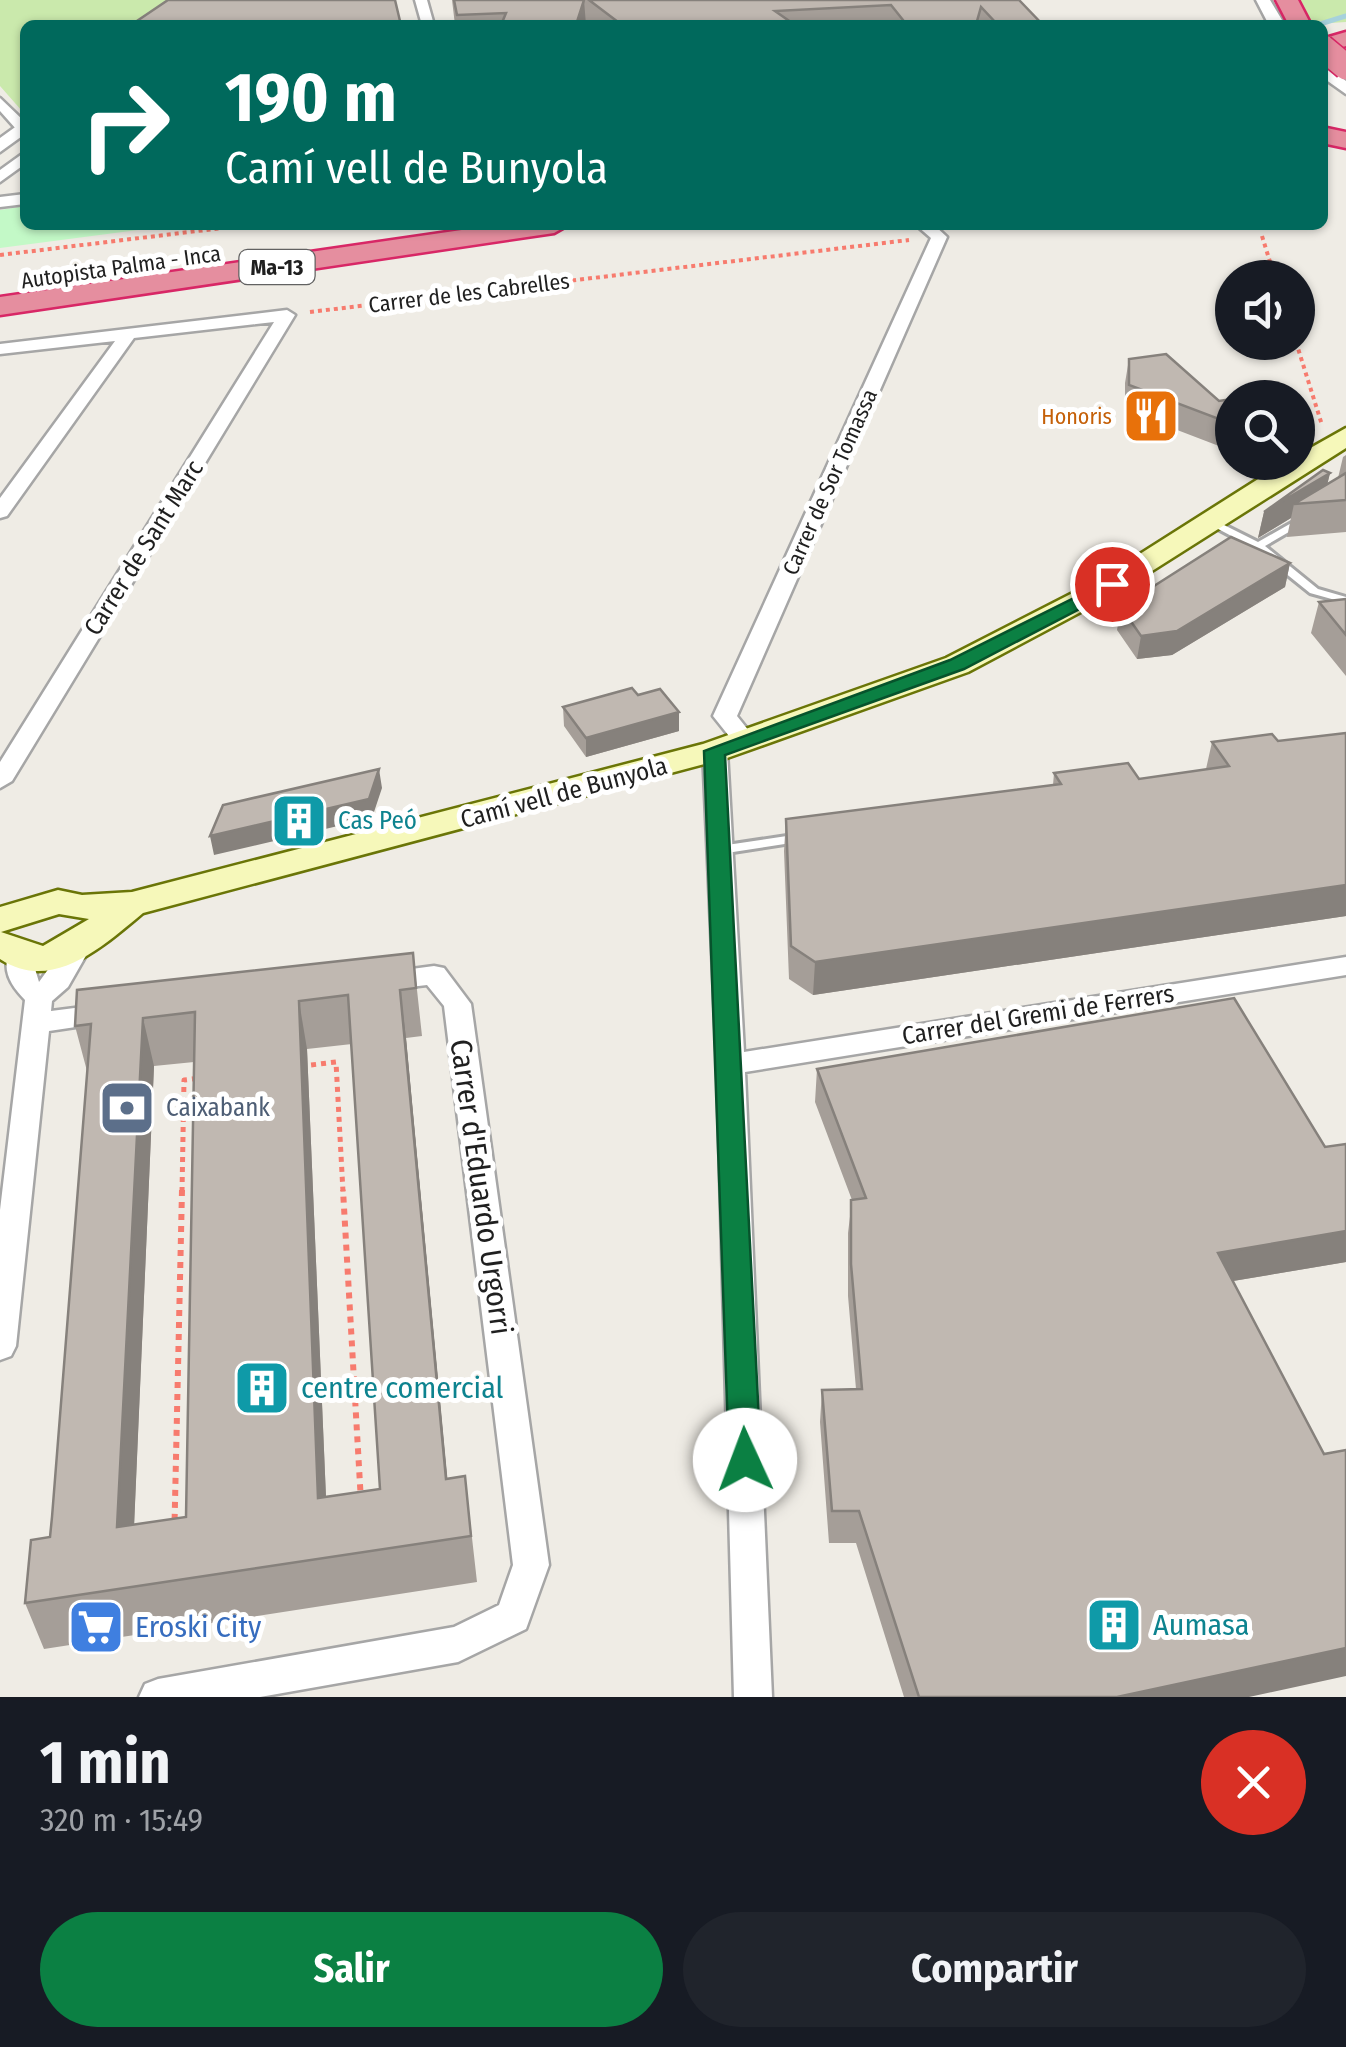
<!DOCTYPE html>
<html lang="es">
<meta charset="utf-8">
<style>
:root{--surface:#171b24;--page:#20242c;--text:#f1f3f6;--muted:#9ea1a6;--accent:#0b8043}
body{margin:0;font-family:"Fira Sans Condensed",sans-serif;background:var(--page);color:var(--text);height:100vh;display:flex;flex-direction:column;font-size:38px;white-space:nowrap}
*{box-sizing:border-box;margin:0}
p{font-size:32px;color:var(--muted)}
.icon{flex:none;width:55px;height:55px;fill:none;stroke:currentColor;stroke-width:2;stroke-linecap:round;stroke-linejoin:round}
.map{position:relative;height:1697px;overflow:hidden}
.sheet{display:flex;flex-direction:column;background:var(--surface);flex:1}
.sheet>*{flex:none}
.banner{position:absolute;left:20px;top:20px;width:1308px;height:210px;border-radius:15px;box-shadow:0 2px 8px #0004;background:#00695c;color:#fff;overflow:hidden}
.fabs{position:absolute;left:1215px;top:260px;display:grid;gap:20px}
.fabs a{display:grid;place-items:center;width:100px;height:100px;border-radius:50%;background:var(--surface);box-shadow:0 2px 8px #0004;font-size:50px}
.pin{position:absolute;display:grid;place-items:center;width:85px;height:85px;color:#fff;margin:-42px;border:5px solid #fff;border-radius:50%;box-shadow:0 2px 10px #0007}
.me{position:absolute;width:110px;margin:-55px;rotate:358deg;stroke-linejoin:round;filter:drop-shadow(0 0 8px #0008)}
.turn{display:flex;align-items:center;gap:35px;height:210px;padding:0 40px;font-size:45px}
.turn .icon{width:130px;height:130px;stroke-width:2.5}
.turn b{display:block;font-size:70px;line-height:85px}
.round{display:grid;place-items:center;flex:none;width:105px;height:105px;border-radius:52px;background:var(--page)}
.overview{display:flex;align-items:center;justify-content:space-between;height:170px;padding:0 40px}
h1{font-size:60px;font-weight:700;line-height:75px}
.action{display:flex;gap:20px;margin-top:auto;padding:20px 40px}
.action a{flex:1;height:115px;border-radius:60px;background:var(--accent);color:#fff;font-size:40px;font-weight:700;line-height:115px;text-align:center}
.action a+a{background:var(--page);color:var(--text)}
.map>svg:first-child{display:block}
.grass{fill:#cae9ac}
.park{fill:#c3f9c7}
.lines{fill:none;stroke-linecap:round;stroke-linejoin:round}
.stream{stroke:#a6d1dc;stroke-width:5}
.service-casing{stroke:#a6a6a6;stroke-width:6}
.minor-casing{stroke:#a6a6a6;stroke-width:5}
.tertiary-casing{stroke:#a6a6a6;stroke-width:5}
.secondary-casing{stroke:#6a7507;stroke-width:5}
.motorway-casing{stroke:#d82766;stroke-width:5}
.path-far2{stroke:#f77b6e;stroke-width:4;stroke-dasharray:4 4;stroke-linecap:butt}
.path-far1{stroke:#f77b6e;stroke-width:5;stroke-dasharray:5 5;stroke-linecap:butt}
.path{stroke:#f77b6e;stroke-width:6;stroke-dasharray:6 6;stroke-linecap:butt}
.service{fill:#fff;fill-rule:evenodd}
.minor{fill:#fff;fill-rule:evenodd}
.tertiary{fill:#fff;fill-rule:evenodd}
.secondary{fill:#f6f8ba;fill-rule:evenodd}
.motorway{fill:#e58e9f;fill-rule:evenodd}
.motorway-bridge-casing{stroke:#d82766;stroke-width:28;stroke-linecap:butt}
.motorway-bridge{stroke:#e58e9f;stroke-width:25}
.wall{fill:#a59e98;fill-rule:evenodd}
.shaded-wall{fill:#86817c}
.building{fill:#c0b8b1;stroke:#86817c;stroke-width:2.5;fill-rule:evenodd}
.route{fill:#0b8043;stroke:#07532c;stroke-width:2.5}
.labels{text-anchor:middle;dominant-baseline:central;stroke-width:10;stroke-linejoin:round;paint-order:stroke}
.far-street-label{font-size:22px;fill:#1f1f1f;stroke:#fff}
.shield{fill:#fff;stroke:#626262;stroke-width:2.5}
.shield-label{font-size:22px;font-weight:bold;fill:#1f1f1f}
.far-food-label{font-size:22px;fill:#c56008;stroke:#fff;text-anchor:end}
.street-label{font-size:25px;fill:#1f1f1f;stroke:#fff}
.culture-label{font-size:25px;fill:#0d838f;stroke:#fff;text-anchor:start}
.service-label{font-size:25px;fill:#4e5e75;stroke:#fff;text-anchor:start}
.near-street-label{font-size:30px;fill:#1f1f1f;stroke:#fff}
.near-culture-label{font-size:30px;fill:#0d838f;stroke:#fff;text-anchor:start}
.near-shop-label{font-size:30px;fill:#366cbe;stroke:#fff;text-anchor:start}
</style>
<div class="map">
<svg width="1346" height="1697" viewBox="0 0 1346 1697">
<rect width="100%" height="100%" fill="#efece5"/>
<path class="grass" d="M0,0h167l-34,25h-108l-3,86 -22,-25z
M1300,0h46v22l-33,2z"/>
<path class="park" d="M25,206v19h151l-176,23v-38z"/>
<g class="lines">
<path class="stream" d="M1317,25l29,-9"/>
<g class="service-casing">
<path id="service" d="M1302,517l4,1v4l-41,24 53,43 28,8v6l-36,-10 -56,-45 -47,-25 5,-3 4,1 42,21z
M800,834l6,4 -2,3 -84,13 -6,-4 6,-4z"/>
</g>
<g class="minor-casing">
<path id="minor" d="M415,0h12l7,25h-12z
M0,98l25,24v9l-8,-1 -17,-19z
M25,152v12l-25,18v-12z
M25,194v10l-25,3v-10z
M916,225h18l13,12 -210,479 20,25 -4,5h-16l-24,-30 218,-478z
M287,310l8,5 -283,466 -12,7v-26l274,-440 -140,16 -127,178 -7,2v-20l115,-157 -115,13v-10z
M715,744l12,7 17,301 602,-95v18l-601,97 27,625h-38l-17,-633 -14,-313z
M79,936l13,9 -24,42 -16,14 -1,10 55,-7 10,3 4,7 -4,7 -67,10 -33,315 -5,10 -11,4v-150l25,-210c-14,-14 -25,-31 -14,-51h18l10,33 31,-43z
M434,966l10,2 27,36 78,561 -23,64 -68,33 -198,35h-121l6,-13 13,-5 296,-52 45,-22 14,-40 -69,-559 -17,-21 -43,5 -10,-2 -3,-7 3,-7z"/>
</g>
<g class="tertiary-casing">
<path id="tertiary" d="M1256,0h14l15,25h-16z
M1322,63l24,18v13l-24,-17z
M25,120v14l-25,18v-14z"/>
</g>
<g class="secondary-casing">
<path id="secondary" d="M1346,428v20l-224,142 -154,82 -241,86 -584,155c-39,32 -90,81 -143,46v-52l58,-17 24,5 50,-3 571,-148 243,-86 156,-80 183,-116h13v-7zM59,914l30,5 -46,27 -42,-14z"/>
</g>
<g class="motorway-casing">
<path id="motorway" d="M1276,0h22l13,25h-22z
M1346,32v14l-24,7v-14z
M1322,127l24,5v16l-24,-5z
M496,225h72l-14,8 -554,82v-18z"/>
</g>
<path class="path-far2" d="M1262,236l13,42
M0,255l247,-30
M310,312l599,-72
M1296,342l26,83"/>
<path class="path-far1" d="M182,1192l2,-112 152,-18 7,130"/>
<path class="path" d="M182,1190l-8,357 188,-28 -19,-329"/>
<use href="#service" class="service"/>
<use href="#minor" class="minor"/>
<use href="#tertiary" class="tertiary"/>
<use href="#secondary" class="secondary"/>
<use href="#motorway" class="motorway"/>
<g class="motorway-bridge-casing">
<path id="motorway-bridge" d="M1322,47l24,20"/>
</g>
<use href="#motorway-bridge" class="motorway-bridge"/>
</g>
<path class="wall" d="M452,0h567l24,25h-588z
M400,21l1,4h-270z
M1129,359l90,42 13,-2v52l-107,-41v-27z
M1346,455v77l-59,5 4,-19 -33,20 6,-26 66,-39 -3,12 11,-7 5,-21z
M1290,563l-5,24 -113,68 -35,4 -20,-29 4,-23z
M1346,599v77l-35,-43 8,-31z
M563,707l116,5v19l-93,26 -22,-31z
M1346,733v183l-533,79 -24,-16 -5,-128 2,-32 267,-34 1,-12 85,6 67,-10 6,-27 66,-1z
M413,953l9,83 -16,2 41,441 18,-3 12,106 -433,67 -19,-46 25,-66 37,-466 -12,-45zM352,1044l28,445 -54,8 -19,-448zM194,1062l-8,455 -52,8 20,-459z
M817,1069l508,78 21,-3v118l-113,19 16,416h-345l-48,-154h-27l-9,-121 2,-32 34,-1 -8,-93v-63l4,-33 -37,-98z"/>
<path class="shaded-wall" d="M584,0l2,25h-10z
M1330,473l-6,25 -30,6 -3,14 -33,20 6,-26z
M1290,563l-5,24 -113,68 -35,4 4,-23z
M679,712v19l-93,26v-19z
M379,769l3,19 -10,30 -158,37 -4,-19z
M1346,885v31l-533,79 2,-33z
M400,990l6,48 46,489 -6,-48z
M299,1001l8,48 21,496 -10,-47z
M143,1018l11,48 -22,508 -15,-47z
M1346,1231v31l-137,23 9,-32z
M1346,1648v28l-97,21h-132z"/>
<path class="building" d="M168,0h227l5,21 -90,4h-179z
M454,0h130l-8,25h-75l5,-12 -49,2z
M589,0h430l24,25h-45l-17,-18 -4,14 -70,4 -16,-20 -116,6 20,14h-173z
M1166,354l53,47 13,-2v25l-103,-39v-26z
M1323,470l7,3 -66,39z
M1346,473v27l-52,4z
M1231,537l59,26 -113,68 -36,5 -20,-29z
M1346,599v36l-27,-33z
M632,688l6,7 22,-6 19,23 -93,26 -23,-31z
M1346,733v152l-531,77 -24,-16 -5,-127 275,-35 -7,-11 74,-10 11,16 90,-13 -17,-24 60,-8 6,7z
M379,769l-10,30 -159,37 13,-31z
M413,953l3,35 -16,2 46,489 19,-3 6,60 -446,67 6,-63 19,-3 2,-20 39,-493 -16,2 2,-36zM348,995l32,494 -62,9 -19,-497zM195,1012l-9,505 -69,10 26,-509z
M1234,998l91,149 21,-3v87l-128,22 106,201 22,-4v198l-229,49h-198l-60,-186h-27l-10,-121 40,-1 -11,-125v-64l15,-2 -49,-129z"/>
<path class="route" d="M1112,579l6,1v9l-154,80 -239,86 36,705 -5,9 -11,4 -11,-4 -5,-9 -25,-709 246,-91z"/>
<defs>
<g id="restaurant-square" transform="scale(2.875)"><rect x="-9" y="-9" width="18" height="18" rx="4" fill="#e8710a" stroke="#fff"/><path d="M-5-6h1v4h1v-4h1v4h1v-4h1v5L-1.5 .5V6h-2V.5L-5-1ZM5-6V6H3V1.5H1.5Q1.5-4 5-6Z" fill="#fff"/></g>
<g id="building-square" transform="scale(2.875)"><rect x="-9" y="-9" width="18" height="18" rx="4" fill="#0f9aa8" stroke="#fff"/><path d="M-4-6H4V6H1V3H-1V6H-4ZM-2.5-4.3h1.7v1.8h-1.7ZM.8-4.3h1.7v1.8H.8ZM-2.5-1h1.7V.8h-1.7ZM.8-1h1.7V.8H.8Z" fill="#fff"/></g>
<g id="bank-square" transform="scale(2.875)"><rect x="-9" y="-9" width="18" height="18" rx="4" fill="#5c6f8a" stroke="#fff"/><path d="M-6-4H6V4H-6ZM0-2.3a2.3 2.3 0 1 0 0 4.6a2.3 2.3 0 1 0 0-4.6Z" fill="#fff"/></g>
<g id="supermarket-square" transform="scale(2.875)"><rect x="-9" y="-9" width="18" height="18" rx="4" fill="#3f7fe0" stroke="#fff"/><path d="M-6-5.5h2.5l.6 2H6L4.5 2H-2.5L-4.4-4H-6ZM-1.5 3.2a1.3 1.3 0 1 0 .1 0ZM3 3.2a1.3 1.3 0 1 0 .1 0Z" fill="#fff"/></g>
</defs>
<g fill-rule="evenodd">
<use href="#restaurant-square" x="1151" y="416"/>
<use href="#building-square" x="299" y="821"/>
<use href="#bank-square" x="127" y="1108"/>
<use href="#building-square" x="262" y="1388"/>
<use href="#building-square" x="1114" y="1625"/>
<use href="#supermarket-square" x="96" y="1627"/>
</g>
<g class="labels">
<g class="far-street-label">
<text transform="translate(121 267) rotate(-8)">Autopista Palma - Inca</text>
<text transform="translate(469 293) rotate(-7)">Carrer de les Cabrelles</text>
<text transform="translate(830 482) rotate(-66)">Carrer de Sor Tomassa</text>
</g>
<rect class="shield" x="239.5" y="250" width="75" height="34" rx="8"/>
<g class="shield-label">
<text x="277" y="267">Ma-13</text>
</g>
<g class="far-food-label">
<text x="1112" y="416">Honoris</text>
</g>
<g class="street-label">
<text transform="translate(144 548) rotate(-58)">Carrer de Sant Marc</text>
<text transform="translate(564 793) rotate(-15)">Camí vell de Bunyola</text>
<text transform="translate(1038 1015) rotate(-9)">Carrer del Gremi de Ferrers</text>
</g>
<g class="culture-label">
<text x="338" y="821">Cas Peó</text>
</g>
<g class="service-label">
<text x="166" y="1108">Caixabank</text>
</g>
<g class="near-street-label">
<text transform="translate(481 1187) rotate(82)">Carrer d'Eduardo Urgorri</text>
</g>
<g class="near-culture-label">
<text x="301" y="1388">centre comercial</text>
<text x="1153" y="1625">Aumasa</text>
</g>
<g class="near-shop-label">
<text x="135" y="1627">Eroski City</text>
</g>
</g>
</svg>
<div class="fabs">
<a><svg class="icon" aria-label="sound" viewBox="0 0 24 24"><path d="M4 9h4l5-4v14l-5-4H4zM17 9q2 3 0 6"/></svg></a>
<a><svg class="icon" aria-label="search" viewBox="0 0 24 24"><circle cx="10" cy="10" r="6"/><path d="M15 15l6 6"/></svg></a>
</div>
<div class="pin" style="left:1112px;top:584px;background:#d93025"><svg class="icon" aria-label="arrive" viewBox="0 0 24 24"><path d="M6 21V4h12l-3 4 3 4H6"/></svg></div>
<svg class="me" style="left:745px;top:1460px" viewBox="-20 -20 40 40"><circle r="19" fill="#fff"/><path d="M0-13L10 11 0 6-10 11z" fill="#0b8043"/></svg>
<div class="banner">
<div class="turn"><svg class="icon" aria-label="right" viewBox="0 0 24 24"><path d="M7 20v-9h11M14 6l5 5-5 5"/></svg><div><b>190 m</b>Camí vell de Bunyola</div></div>
</div>
</div>
<section class="sheet">
<div class="overview"><div><h1>1 min</h1><p>320 m · 15:49</p></div><a class="round" style="background:#d93025;color:#fff"><svg class="icon" aria-label="close" viewBox="0 0 24 24"><path d="M6 6l12 12M18 6L6 18"/></svg></a></div>
<div class="action"><a>Salir</a><a>Compartir</a></div>
</section>
